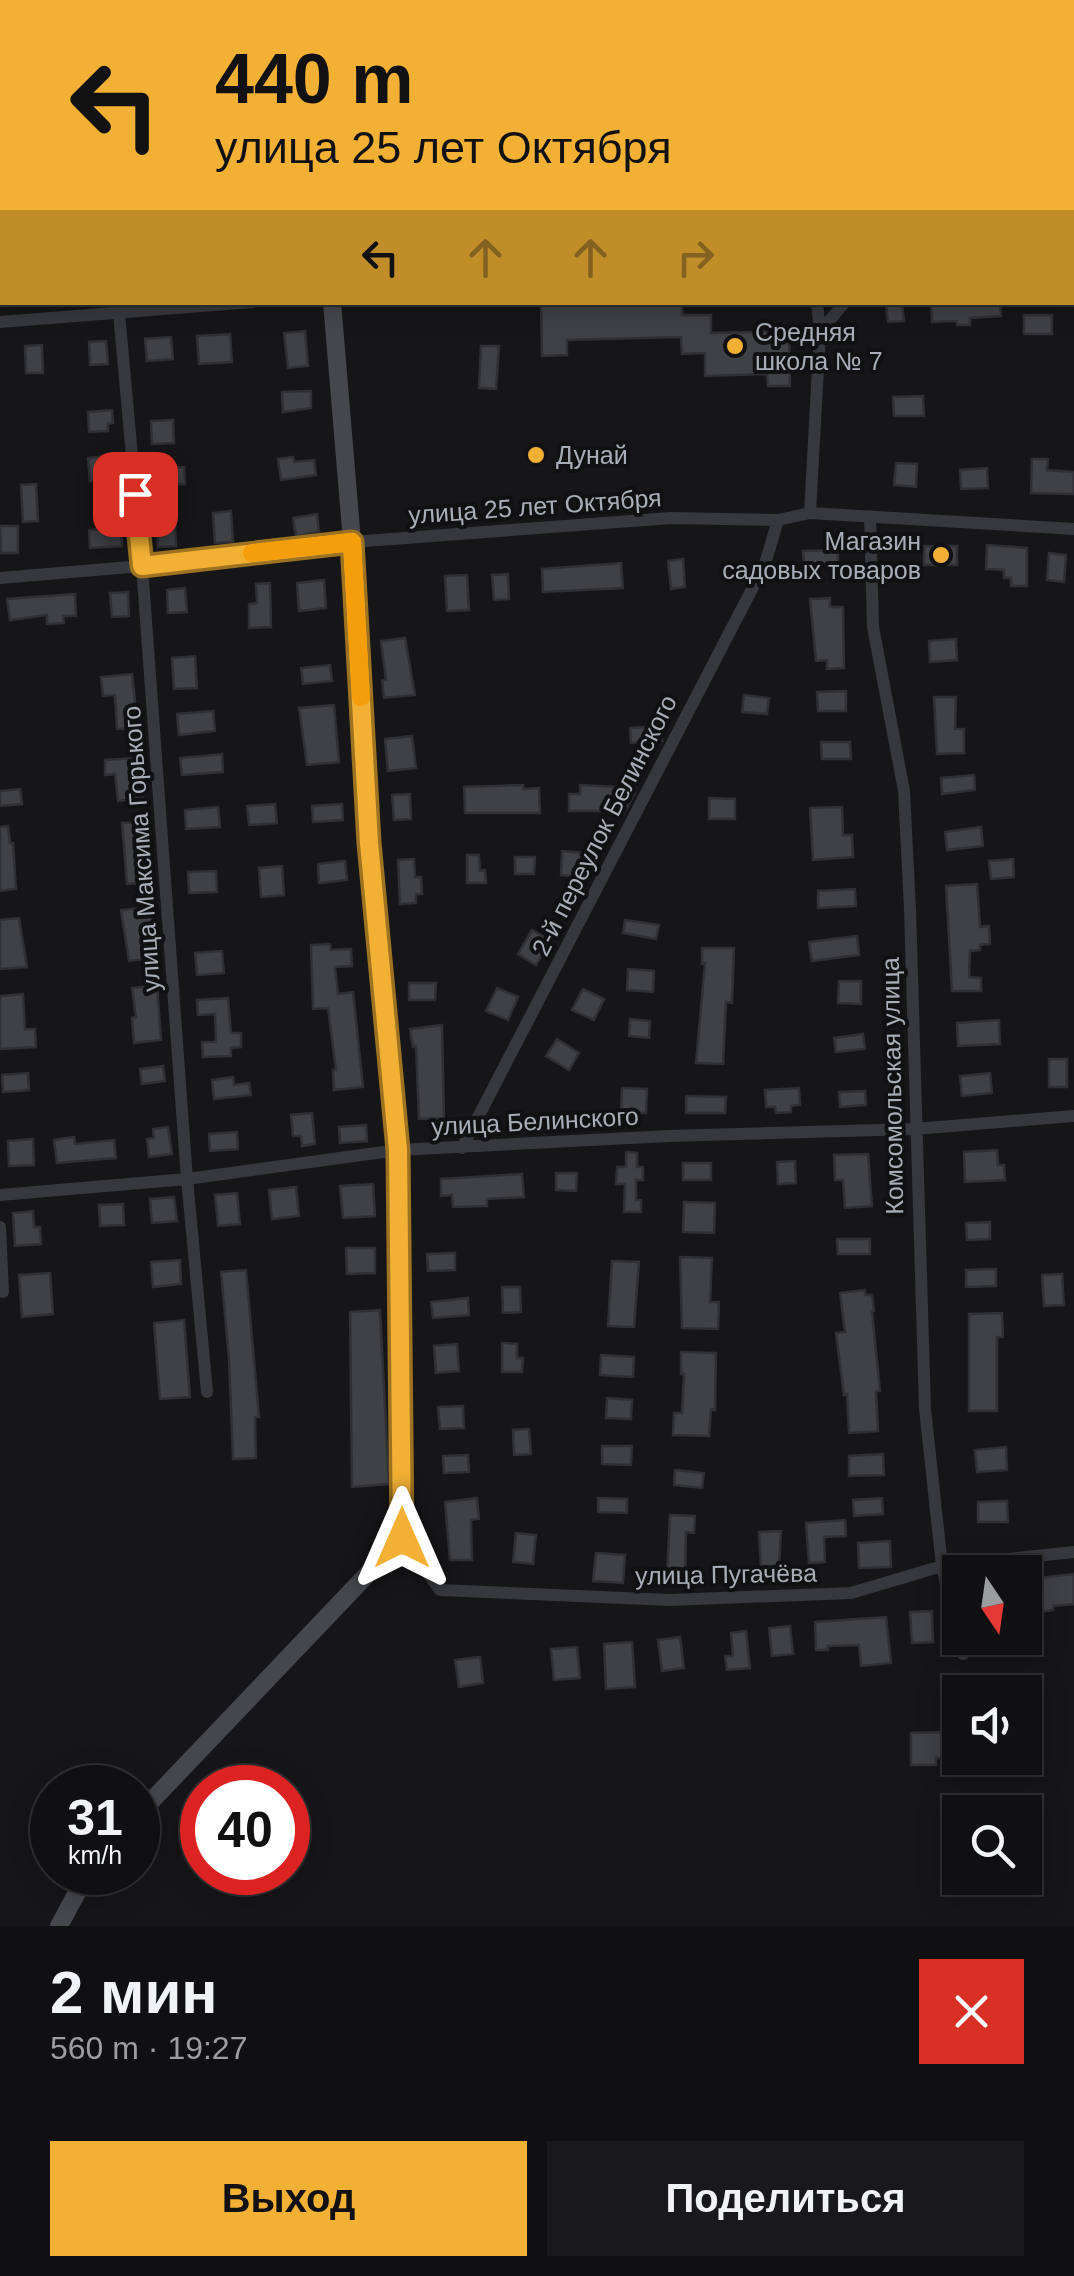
<!DOCTYPE html>
<html lang="ru">
<meta charset="utf-8">
<style>
:root{--surface:#101012;--page:#19191b;--text:#f1f3f6;--muted:#9c9d9f;--line:#303032;--accent:#f2b134}
body{margin:0;font-family:Arial,sans-serif;background:var(--page);color:var(--text);height:100vh;display:flex;flex-direction:column;font-size:38px;white-space:nowrap}
*{box-sizing:border-box;margin:0}
p{font-size:32px;color:var(--muted)}
.icon{flex:none;width:55px;height:55px;fill:none;stroke:currentColor;stroke-width:2;stroke-linecap:round;stroke-linejoin:round}
.map{position:relative;height:1926px;overflow:hidden}
.side{display:flex;flex-direction:column;background:var(--surface);flex:1}
.side>*{flex:none}
.top-card{position:absolute;left:0px;top:0px;width:1075px;height:305px;box-shadow:0 5px 25px #0003,0 0 0 2px var(--line);background:#f2b134;color:#111;overflow:hidden}
.needle{width:65px;rotate:167deg}
.controls{position:absolute;left:942px;top:1555px;display:grid;gap:20px}
.controls a{display:grid;place-items:center;width:100px;height:100px;border-radius:0px;background:var(--surface);box-shadow:0 5px 25px #0003,0 0 0 2px var(--line);font-size:50px}
.speed{position:absolute;left:30px;top:1765px;display:flex;gap:20px;font-size:50px;font-weight:700;text-align:center}
.speed>*{display:grid;place-content:center;width:130px;height:130px;border-radius:50%;background:var(--surface);box-shadow:0 5px 25px #0003,0 0 0 2px var(--line);line-height:1}
.speed small{font-size:25px;font-weight:400}
.speed .limit{border:15px solid #d22;background:#fff;color:#111}
.pin{position:absolute;display:grid;place-items:center;width:85px;height:85px;color:#fff;margin:-42px;border-radius:20px;box-shadow:0 5px 15px #0006}
.me{position:absolute;width:110px;margin:-55px;rotate:0deg;stroke-linejoin:round;filter:drop-shadow(0 0 8px #0008)}
.turn{display:flex;align-items:center;gap:35px;height:210px;padding:0 50px;font-size:45px}
.turn .icon{width:130px;height:130px;stroke-width:2.5}
.turn b{display:block;font-size:70px;line-height:85px}
.lanes{display:flex;align-items:center;height:95px;padding:0 50px;background:#0003;justify-content:center;gap:50px;direction:ltr}
.lanes .off{opacity:.35}
.round{display:grid;place-items:center;flex:none;width:105px;height:105px;border-radius:0px;background:var(--page)}
.head{display:flex;align-items:center;justify-content:space-between;height:170px;padding:0 50px}
h1{font-size:60px;font-weight:800;line-height:75px}
.button{display:flex;gap:20px;margin-top:auto;padding:20px 50px}
.button a{flex:1;height:115px;border-radius:0px;background:var(--accent);color:#111;font-size:40px;font-weight:800;line-height:115px;text-align:center}
.button a+a{background:var(--page);color:var(--text)}
.map>svg:first-child{display:block}
.building{fill:#404145;stroke:#303034;stroke-width:2.5}
.lines{fill:none;stroke-linecap:round;stroke-linejoin:round}
.street{stroke:#37383d;stroke-width:12}
.secondary{stroke:#45474d;stroke-width:18}
.route-casing{stroke:#9d7322;stroke-width:25}
.route{stroke:#f2b134;stroke-width:18}
.slow{stroke:#f59e0b;stroke-width:18}
.poi-dot{fill:#f2b134;stroke:#111113;stroke-width:4}
.labels{text-anchor:middle;dominant-baseline:central;stroke-width:8;stroke-linejoin:round;paint-order:stroke}
.poi-label{font-size:25px;fill:#a8adb8;stroke:#111113;text-anchor:start}
.street-label{font-size:25px;fill:#a8adb8;stroke:#111113}
</style>
<div class="map">
<svg width="1074" height="1926" viewBox="0 0 1074 1926">
<rect width="100%" height="100%" fill="#161618"/>
<path class="building" d="M541,302h141v13h29v18l78,-2 1,55h-22l-1,-12 -62,2v-23l-23,1 -1,-17 -114,3v15l-25,1z
M886,302h16l2,19 -16,1z
M931,302h69l1,14 -31,2v7h-13v-4l-25,1z
M1024,315h28v19h-28z
M305,331l3,35 -20,2 -4,-35z
M230,334l2,28 -33,2 -2,-28z
M171,337l2,22 -26,2 -2,-22z
M106,341l2,23 -18,1 -1,-23z
M42,345l1,28h-17l-1,-27z
M481,346h18l-3,43 -17,-1z
M311,391v17l-28,4 -1,-20z
M923,396l1,20h-30l-1,-19z
M112,410l1,13 -5,1v7l-19,1 -1,-20z
M173,420l1,23 -22,1 -1,-23z
M116,455l2,23 -28,3 -2,-23z
M293,457l1,5 20,-2 2,15 -35,5 -3,-21z
M1032,459h16l-1,11 27,2v22l-43,-1z
M896,463l21,1 -1,23 -22,-2z
M184,467l1,17 -30,2 -1,-17z
M987,468l1,20 -27,1 -1,-19z
M36,484l2,37 -15,1 -2,-37z
M231,511l2,31 -18,1 -2,-30z
M317,514l2,18 -23,4 -3,-18z
M175,523l1,23 -18,1 -1,-23z
M0,526h18v27h-17z
M121,528l1,18 -32,2 -1,-18z
M987,545l40,3v38h-16v-8h-7v-8l-18,-1z
M924,546h33v19h-33z
M838,550v15l-34,1 -1,-15z
M1049,553l17,2 -2,27 -17,-2z
M683,559l2,28 -14,2 -3,-28z
M621,563l2,25 -80,4 -1,-23z
M508,574l1,25 -15,1 -2,-25z
M467,575l2,35 -22,1 -2,-35z
M324,580l2,28 -27,3 -2,-28z
M270,583l1,44 -22,1v-24l8,-1 -1,-19z
M185,588l2,24 -19,1 -1,-23z
M128,592l1,24 -17,1 -2,-24z
M75,594l1,22h-13l1,7 -17,1v-9l-37,5 -3,-21z
M830,598v9h13l1,61 -17,1v-9l-11,1 -6,-62z
M405,638l10,57 -31,3 -2,-18h4l-5,-39z
M956,639l1,21 -27,2 -1,-21z
M195,656l2,32 -23,1 -2,-31z
M330,665l2,16 -29,3 -2,-16z
M132,674l6,54 -21,1 -2,-34 -12,1 -2,-19z
M846,691v20h-28l-1,-19z
M744,695l25,3 -2,16 -25,-2z
M934,697h22l-1,32h9v24l-27,1z
M334,705l5,57 -32,3 -8,-57z
M213,711l2,20 -36,4 -2,-21z
M661,726l1,15 -31,2 -1,-15z
M412,736l4,32 -28,3 -3,-32z
M821,742h29l1,17h-29z
M222,754l1,18 -41,3 -2,-17z
M140,758l3,40 -25,3 -3,-27 -10,1v-15z
M974,775l1,15 -33,4 -1,-16z
M523,785v4l16,-1 1,25h-75l-1,-26z
M580,785l55,3v5l-12,22 -9,-1v-3h-45v-17h11z
M20,789l2,15 -22,2v-15z
M410,794l1,25 -17,1 -2,-25z
M709,798l26,1v20h-26z
M275,804l2,19 -28,2 -2,-19z
M342,804l1,16 -30,2 -1,-16z
M218,807l2,20 -34,2 -1,-19z
M842,807l1,28h9l1,22 -40,3 -3,-52z
M145,822l5,60 -23,2 -5,-61z
M8,826l2,17h3l3,46 -16,2v-64z
M981,827l2,19 -36,4 -2,-18z
M562,851l23,2 -2,24 -22,-2z
M467,855h12l1,16 5,-1 1,13h-19z
M515,857h20l-1,17h-19z
M414,859l1,18h6l1,17h-6v9l-16,1 -2,-44z
M1013,859l1,18 -23,2 -2,-18z
M345,861l2,19 -28,3 -1,-19z
M282,866l2,29 -23,2 -2,-29z
M216,871l1,21 -28,1 -1,-21z
M977,884l3,43 9,-1 1,18 -10,1v5l-10,1 -1,26 12,1v13h-29l-6,-105z
M855,889l1,17 -38,2v-17z
M151,907l5,51 -27,3 -8,-51z
M19,918l8,49 -27,2v-49z
M625,920l34,5 -3,14 -33,-6z
M532,930l19,11 -15,24 -18,-11z
M857,936l2,19 -47,6 -3,-19z
M330,944l1,6 20,-1 1,17 -17,1 3,27 15,-2 10,95 -29,3 -1,-20h3l-8,-62 -15,1 -2,-64z
M702,948h32l-2,55 -6,-1 -3,62 -27,-1 9,-100 -3,1z
M222,951l2,22 -27,2 -2,-22z
M628,969l26,2 -1,21 -26,-2z
M839,981h22v23l-23,-1z
M409,983h27l-1,17h-26z
M157,985l4,55 -27,3 -2,-25 4,-1 -4,-29z
M497,988l21,9 -10,23 -22,-9z
M583,989l21,10 -10,21 -22,-10z
M23,994l2,35h10l1,18 -36,2v-53z
M228,998l3,35h10v14l-10,1v8l-28,1 -1,-15h14l-1,-28 -17,1 -1,-15z
M630,1019l20,2 -1,17 -20,-2z
M999,1020l1,24 -42,2 -1,-23z
M442,1025l2,93 -25,1 -3,-73 -3,1 -3,-18z
M863,1034l2,15 -29,3 -2,-14z
M557,1039l22,14 -10,17 -23,-14z
M1049,1059h18v28h-18z
M163,1066l2,15 -23,3 -2,-15z
M28,1073l1,17 -26,2 -1,-17z
M990,1073l2,20 -30,3 -2,-20z
M233,1077l1,8 15,-2 2,12 -37,4 -2,-19z
M622,1088l25,1 -1,24 -25,-1z
M799,1088l1,17 -9,1v6l-15,1 -1,-6h-9l-1,-17z
M865,1091l1,14 -26,2 -1,-15z
M686,1096l40,1 -1,16h-39z
M312,1113l3,31 -13,2 -1,-10h-8l-2,-21z
M366,1125l1,16 -27,2 -1,-16z
M168,1127l4,27 -23,3 -2,-18 7,-1 -1,-9z
M237,1132l1,17 -28,2 -1,-17z
M74,1137l1,7 39,-4 2,18 -59,5 -3,-23z
M33,1139l1,26 -25,1 -1,-25z
M997,1150l1,15h6l1,15 -40,2 -1,-30z
M626,1152l11,1v14h6v13h-7v20h5v12h-17l1,-28h-9l1,-17h9z
M868,1154l4,52 -27,2 -2,-28h-8l-1,-25z
M795,1161l1,22 -18,1 -1,-22z
M683,1163h28v17h-28z
M556,1173h21l-1,18 -20,-1z
M522,1174l2,23 -37,2v7l-34,1 -1,-12 -11,1v-17z
M373,1184l2,32 -32,2 -3,-32z
M296,1187l3,29 -27,3 -3,-29z
M237,1193l3,31 -22,2 -3,-31z
M174,1197l3,24 -25,2 -2,-24z
M684,1202l31,1 -1,30 -31,-1z
M123,1204l1,21 -24,1 -1,-21z
M33,1211l1,16h6l1,17 -26,2 -2,-33z
M990,1222v17l-23,1 -1,-17z
M837,1239h33v15h-32z
M346,1248h29v25l-28,1z
M455,1253v17l-27,1 -1,-17z
M680,1257l32,1 -2,44h9l-1,27 -36,-1z
M180,1260l1,24 -28,3 -2,-25z
M612,1261l27,1 -5,65 -26,-1z
M996,1269v17l-30,1v-17z
M246,1270l13,147h-4l1,41 -23,1 -4,-101 -8,-86z
M50,1273l3,41 -31,3 -3,-42z
M1062,1274l2,31 -20,1 -2,-31z
M502,1287h18l1,25 -18,1z
M865,1290v5h7l2,16 -2,1 8,79h-4l2,40 -29,2 -2,-39 -3,1 -8,-62 9,-1 -5,-39z
M468,1298l1,17 -36,3 -2,-16z
M380,1310l9,174 -37,3 -2,-175z
M1002,1313l1,24h-6v74h-28v-97z
M184,1320l6,77 -30,2 -6,-76z
M502,1343l15,1v14h6l-1,14h-20z
M457,1344l2,27 -23,2 -2,-27z
M681,1352l35,1 -1,57 -4,-1 -2,27 -36,-1 1,-22h8l2,-39h-3z
M601,1355l33,2 -1,20 -33,-2z
M607,1398l25,2 -1,19 -25,-1z
M463,1406l1,22 -24,1 -2,-22z
M529,1429l2,25 -17,1 -1,-25z
M602,1446h30l-1,19 -29,-1z
M1006,1447l1,23 -30,2 -2,-22z
M883,1454l1,21 -35,1v-20z
M468,1455l1,17 -25,1 -1,-17z
M675,1470l29,3 -2,15 -28,-3z
M477,1498l2,21 -8,1 1,40h-22l-5,-58z
M598,1498l29,1v14l-29,-1z
M882,1498l1,16 -29,2 -1,-16z
M1007,1501l1,21h-30v-20z
M670,1515l25,1 -1,17 -8,-1 -1,43h-18z
M845,1520l1,16 -22,1 1,25 -16,1 -3,-40z
M781,1531l-2,36 -18,1 -2,-36z
M516,1533l20,2 -3,29 -20,-2z
M890,1541l1,26 -32,1 -1,-25z
M596,1553l29,2 -2,28 -30,-2z
M1074,1574v30l-21,2v4l-20,3 -4,-34z
M932,1611l1,31 -21,1 -2,-31z
M886,1617l5,46 -30,3 -2,-21 -31,1v4h-12l-1,-28z
M790,1626l3,28 -21,2 -3,-28z
M746,1631l4,37 -23,2 -2,-14h8l-2,-23z
M680,1637l4,31 -22,3 -4,-31z
M632,1642l3,45 -29,2 -2,-45z
M577,1647l3,31 -26,2 -3,-31z
M480,1657l3,26 -24,4 -4,-27z
M942,1732v26h-6v7h-25v-32z"/>
<g class="lines">
<path class="street" d="M94,0v2
M738,0l27,2
M778,0l1,2
M1072,45h2
M1072,264h2
M118,302l24,264 45,613 20,213
M0,322l252,-20
M820,332l25,-30
M810,513l10,-181 -3,-30
M870,516l3,111 31,164 6,118 15,500 17,157 21,88
M0,578l142,-12 210,-24 319,-24 107,2 32,-7 264,16
M462,1148l303,-584 13,-44
M0,1195l187,-16 211,-29 271,-14 246,-7 159,-13
M0,1227l3,65
M402,1538l38,52 230,10 181,-7 91,-27 132,-14"/>
<path class="secondary" d="M307,0v2
M138,1815l264,-277 -4,-388 -29,-307 -17,-301 -20,-240
M59,1926l29,-54"/>
</g>
<g class="lines">
<g class="route-casing">
<path id="route" d="M135,494l7,72 210,-24 17,301 29,307 4,388"/>
</g>
<use href="#route" class="route"/>
<path class="slow" d="M252,553l100,-11 9,155"/>
</g>
<g class="poi-dot">
<circle cx="735" cy="346" r="10"/>
<circle cx="536" cy="455" r="10"/>
<circle cx="941" cy="555" r="10"/>
</g>
<g class="labels">
<g class="poi-label">
<text x="755" y="332">Средняя<tspan x="755" dy="29">школа № 7</tspan></text>
<text x="556" y="455">Дунай</text>
<text x="921" y="541" text-anchor="end">Магазин<tspan x="921" dy="29">садовых товаров</tspan></text>
</g>
<g class="street-label">
<text transform="translate(535 506) rotate(-4)">улица 25 лет Октября</text>
<text transform="translate(604 825) rotate(-63)">2-й переулок Белинского</text>
<text transform="translate(141 849) rotate(-94)">улица Максима Горького</text>
<text transform="translate(892 1086) rotate(-91)">Комсомольская улица</text>
<text transform="translate(535 1121) rotate(-3)">улица Белинского</text>
<text transform="translate(726 1574) rotate(-1)">улица Пугачёва</text>
</g>
</g>
</svg>
<div class="controls">
<a><svg class="needle" viewBox="-14 -14 28 28"><path d="M0-13l5 13h-10z" fill="#e53935"/><path d="M0 13l5-13h-10z" fill="#9c9d9f"/></svg></a>
<a><svg class="icon" aria-label="sound" viewBox="0 0 24 24"><path d="M4 9h4l5-4v14l-5-4H4zM17 9q2 3 0 6"/></svg></a>
<a><svg class="icon" aria-label="search" viewBox="0 0 24 24"><circle cx="10" cy="10" r="6"/><path d="M15 15l6 6"/></svg></a>
</div>
<div class="speed"><div>31<small>km/h</small></div><div class="limit">40</div></div>
<div class="pin" style="left:135px;top:494px;background:#d93025"><svg class="icon" aria-label="arrive" viewBox="0 0 24 24"><path d="M6 21V4h12l-3 4 3 4H6"/></svg></div>
<svg class="me" style="left:402px;top:1538px" viewBox="-20 -20 40 40"><path d="M0-17L14 15 0 8-14 15z" fill="#f2b134" stroke="#fff" stroke-width="4"/></svg>
<div class="top-card">
<div class="turn"><svg class="icon" aria-label="left" viewBox="0 0 24 24"><path d="M17 20v-9H6M10 6l-5 5 5 5"/></svg><div><b>440 m</b>улица 25 лет Октября</div></div>
<div class="lanes"><svg class="icon" aria-label="left" viewBox="0 0 24 24"><path d="M17 20v-9H6M10 6l-5 5 5 5"/></svg><svg class="icon off" aria-label="ahead" viewBox="0 0 24 24"><path d="M12 20V5M6 11l6-6 6 6"/></svg><svg class="icon off" aria-label="ahead" viewBox="0 0 24 24"><path d="M12 20V5M6 11l6-6 6 6"/></svg><svg class="icon off" aria-label="right" viewBox="0 0 24 24"><path d="M7 20v-9h11M14 6l5 5-5 5"/></svg></div>
</div>
</div>
<section class="side">
<div class="head"><div><h1>2 мин</h1><p>560 m · 19:27</p></div><a class="round" style="background:#d93025;color:#fff"><svg class="icon" aria-label="close" viewBox="0 0 24 24"><path d="M6 6l12 12M18 6L6 18"/></svg></a></div>
<div class="button"><a>Выход</a><a>Поделиться</a></div>
</section>
